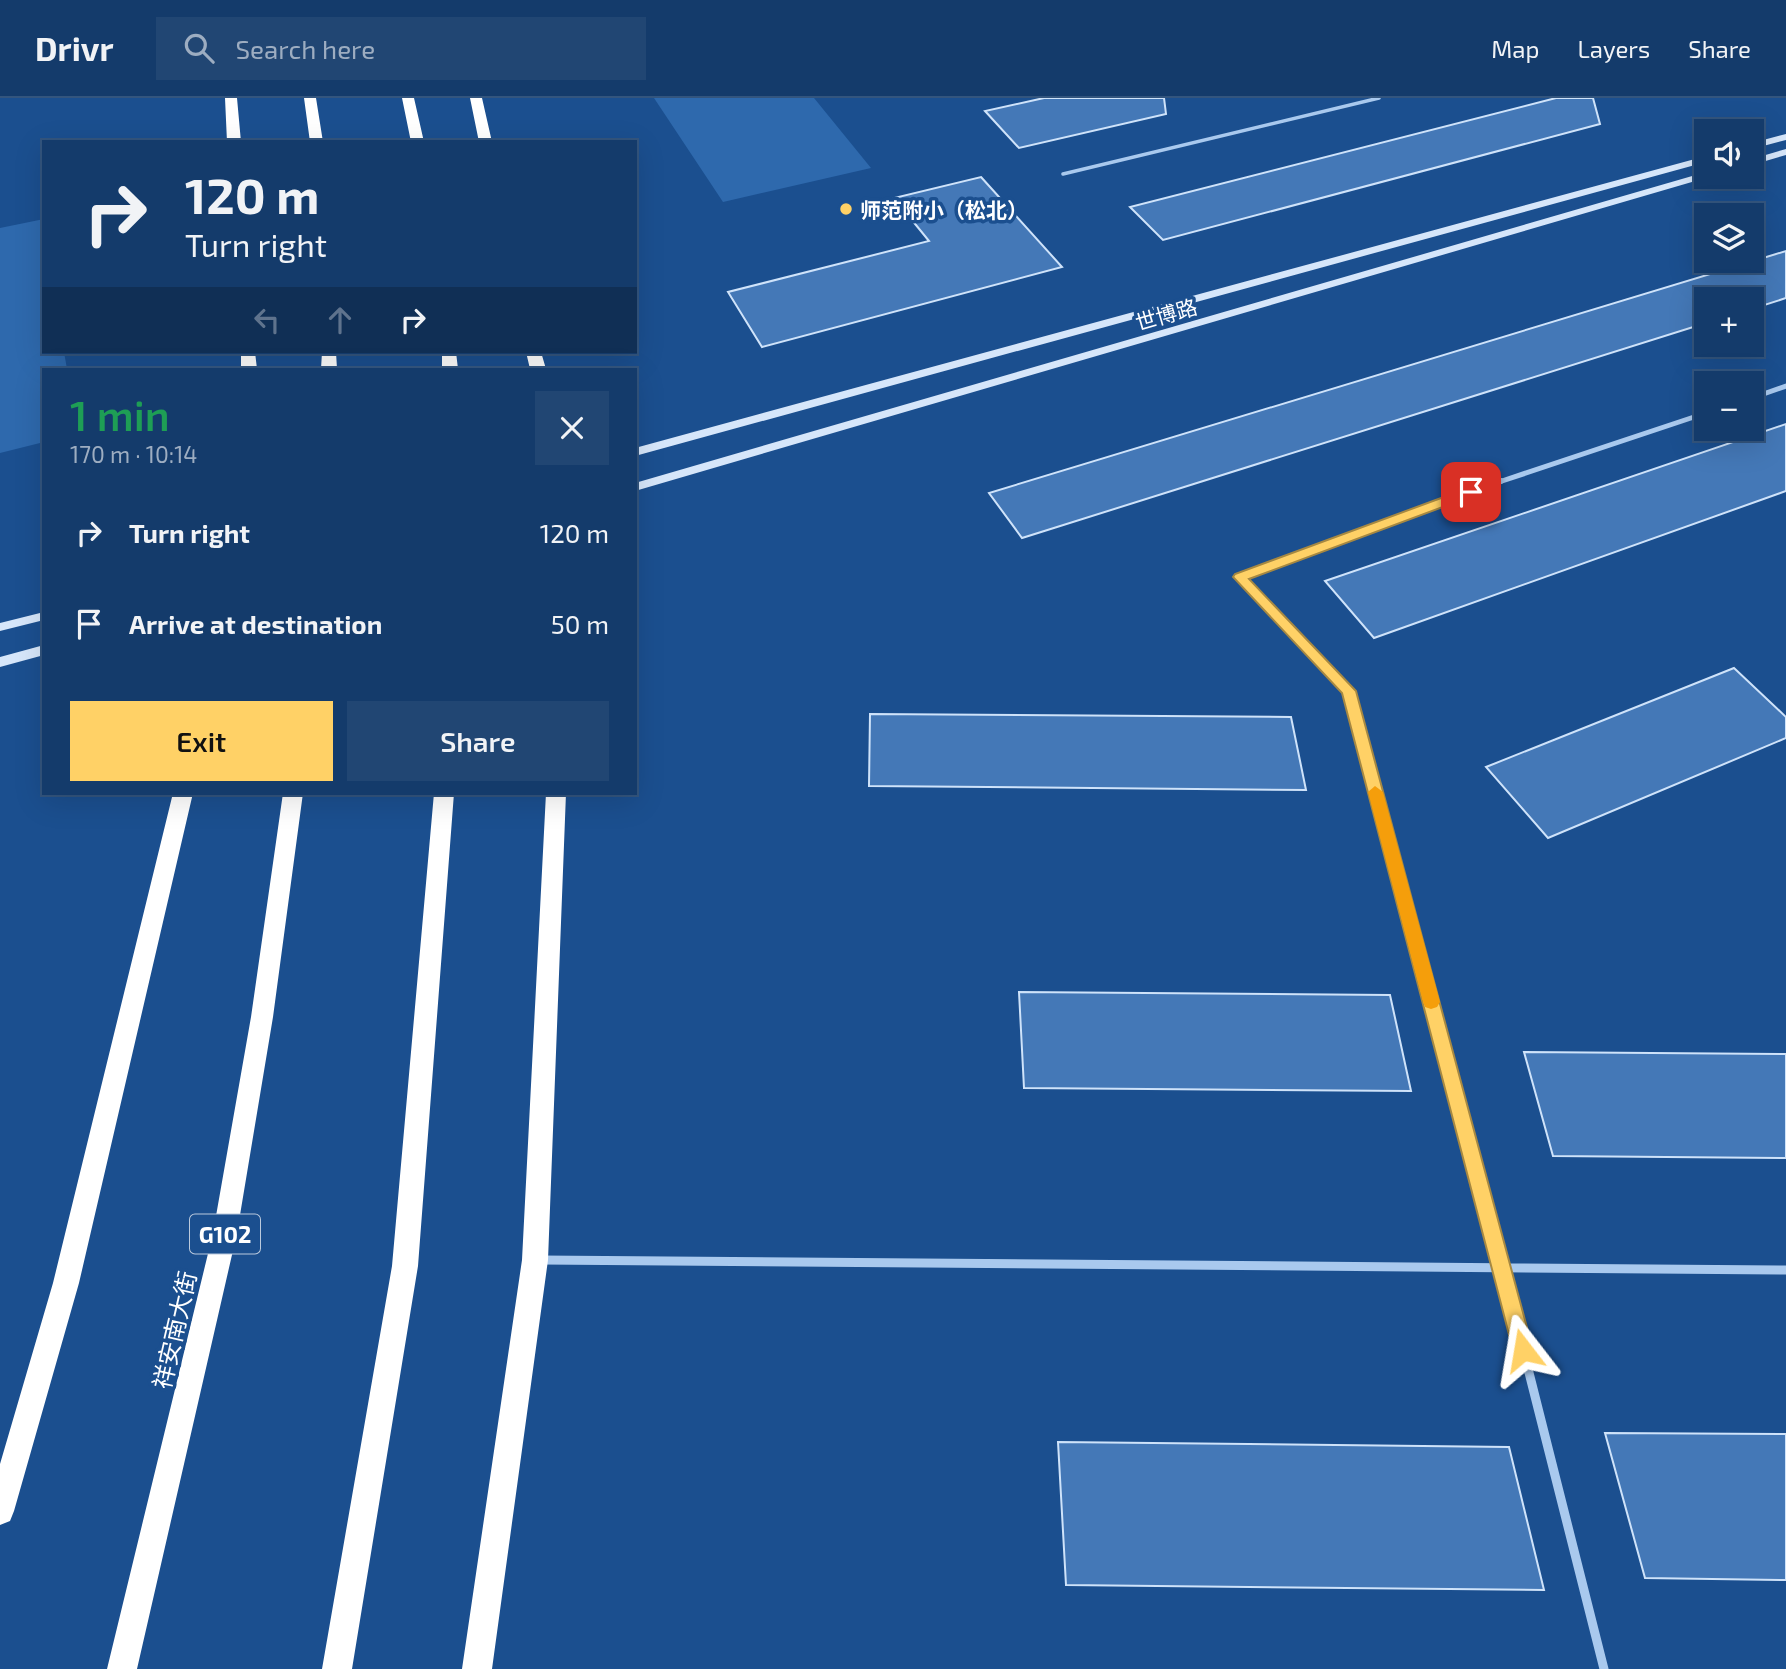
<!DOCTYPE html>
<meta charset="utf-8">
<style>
:root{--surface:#143b6b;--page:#214673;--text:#f1f3f6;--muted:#9dadc1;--line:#33557e;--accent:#ffd166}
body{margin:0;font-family:"Exo 2","Noto Sans SC",sans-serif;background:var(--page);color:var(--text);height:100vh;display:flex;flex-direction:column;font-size:26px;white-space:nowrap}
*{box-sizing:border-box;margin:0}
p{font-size:23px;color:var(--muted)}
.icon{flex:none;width:38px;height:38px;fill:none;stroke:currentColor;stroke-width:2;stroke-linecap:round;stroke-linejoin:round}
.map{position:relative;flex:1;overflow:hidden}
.drawer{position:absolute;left:42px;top:270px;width:595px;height:427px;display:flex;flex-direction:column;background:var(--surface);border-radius:0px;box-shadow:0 7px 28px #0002,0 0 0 2px var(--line)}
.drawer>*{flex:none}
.hud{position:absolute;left:42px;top:42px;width:595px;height:214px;border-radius:0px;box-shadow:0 7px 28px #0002,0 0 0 2px var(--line);background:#143b6b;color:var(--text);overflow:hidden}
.buttons{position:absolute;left:1694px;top:21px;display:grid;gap:14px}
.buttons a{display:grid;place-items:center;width:70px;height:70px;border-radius:0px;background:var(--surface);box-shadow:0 7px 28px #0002,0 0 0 2px var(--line);font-size:35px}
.pin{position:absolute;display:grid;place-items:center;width:60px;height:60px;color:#fff;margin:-30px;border-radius:14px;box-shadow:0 4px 10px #0006}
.me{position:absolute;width:77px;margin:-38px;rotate:346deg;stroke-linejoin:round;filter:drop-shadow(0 0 5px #0008)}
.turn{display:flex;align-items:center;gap:24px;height:147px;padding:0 28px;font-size:32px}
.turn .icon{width:91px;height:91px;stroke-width:2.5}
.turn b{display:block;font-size:49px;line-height:60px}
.lanes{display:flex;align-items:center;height:66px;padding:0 28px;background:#0003;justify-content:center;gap:35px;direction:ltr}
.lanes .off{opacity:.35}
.round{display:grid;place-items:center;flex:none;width:74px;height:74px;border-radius:0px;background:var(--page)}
.headline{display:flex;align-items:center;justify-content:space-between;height:119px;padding:0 28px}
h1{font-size:42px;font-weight:600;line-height:52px;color:#1e9e55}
.primary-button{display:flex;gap:14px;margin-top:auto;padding:14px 28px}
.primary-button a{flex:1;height:80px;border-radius:0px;background:var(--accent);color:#111;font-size:28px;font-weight:600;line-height:80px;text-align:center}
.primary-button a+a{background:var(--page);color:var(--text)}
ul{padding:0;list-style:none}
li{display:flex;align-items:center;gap:21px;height:91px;padding:0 28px}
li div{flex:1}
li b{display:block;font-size:26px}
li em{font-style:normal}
header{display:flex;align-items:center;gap:42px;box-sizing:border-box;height:98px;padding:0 35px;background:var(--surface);border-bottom:2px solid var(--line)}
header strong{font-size:33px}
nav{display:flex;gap:38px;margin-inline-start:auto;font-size:24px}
.search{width:490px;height:63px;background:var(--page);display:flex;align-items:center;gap:18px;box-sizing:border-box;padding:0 24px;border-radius:0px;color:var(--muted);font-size:26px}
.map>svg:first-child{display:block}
.green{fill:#2e69ad}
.building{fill:#4478b7;stroke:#cfe3fa;stroke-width:2}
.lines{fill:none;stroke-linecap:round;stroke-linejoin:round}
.lane{stroke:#a9c9ee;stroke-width:3.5}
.street-far2{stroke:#a9c9ee;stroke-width:5}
.street-far1{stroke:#a9c9ee;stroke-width:6}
.street{stroke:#a9c9ee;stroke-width:9}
.secondary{fill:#d6e6fa;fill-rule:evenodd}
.highway{fill:#fff;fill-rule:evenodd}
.route{fill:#ffd166;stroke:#a68842;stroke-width:2}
.slow{fill:#f59e0b}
.poi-dot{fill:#ffd166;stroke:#1b4f8f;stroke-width:2.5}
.labels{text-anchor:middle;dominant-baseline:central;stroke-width:7;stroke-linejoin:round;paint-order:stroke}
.far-poi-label{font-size:21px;font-weight:bold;fill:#fff;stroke:#1b4f8f;text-anchor:start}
.far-street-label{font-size:21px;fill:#fff;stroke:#1b4f8f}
.shield{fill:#1b4f8f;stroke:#bbcadd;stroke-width:2}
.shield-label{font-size:23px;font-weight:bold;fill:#fff}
.street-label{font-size:24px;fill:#fff;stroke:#1b4f8f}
</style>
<header>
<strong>Drivr</strong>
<div class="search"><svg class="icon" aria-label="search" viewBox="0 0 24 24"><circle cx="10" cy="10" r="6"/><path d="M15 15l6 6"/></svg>Search here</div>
<nav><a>Map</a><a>Layers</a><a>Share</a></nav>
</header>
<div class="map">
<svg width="1786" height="1571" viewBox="0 0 1786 1571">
<rect width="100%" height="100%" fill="#1b4f8f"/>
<path class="green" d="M654,0h160l57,70 -148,34z
M44,121v133h20l3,17h-23v73l-44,11v-225z"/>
<path class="building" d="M1044,0h120l2,16 -147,34 -34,-37z
M1556,0h37l7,26 -437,116 -33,-33z
M981,79l81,90 -300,80 -34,-55 201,-51 -35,-43z
M1786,153v47l-34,11v-10h-46v24l-684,215 -33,-45z
M1786,326v67l-412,147 -49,-57z
M1734,570l52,49v21l-238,100 -62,-71z
M870,616l421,3 15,73 -437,-4z
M1019,894l371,3 21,96 -387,-3z
M1524,954l262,2v104l-233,-2z
M1605,1335l181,1v146l-141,-2z
M1058,1344l451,5 35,143 -478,-5z"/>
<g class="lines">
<path class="lane" d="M1063,76l316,-76"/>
<path class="street-far2" d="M1752,300l34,-12
M1496,385l210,-70"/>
<path class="street-far1" d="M1429,895l-81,-302 -108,-114 261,-96"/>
<path class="street" d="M1428,893l75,279 101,399
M541,1162l1245,10"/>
<path class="secondary" d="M1786,36v6l-34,9v-6z
M1786,51v6l-34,10v-6z
M1706,58v6l-1071,294v-8z
M1706,74v5h3l-1074,314v-8z
M44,514v8l-44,11v-8z
M44,547v10l-44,12v-10z"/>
<path class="highway" d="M225,0h12l4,44h-14z
M304,0h12l7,44h-13z
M402,0h12l10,44h-13z
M470,0h12l10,44h-13z
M241,254h14l2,17h-16z
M322,254h14l1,17h-16z
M442,254h14l2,17h-16z
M526,254h15l5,17h-16z
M173,695h20l-114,490 -65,228 -4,10 -10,4v-61l53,-181z
M283,695h20l-30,224 -36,216 -100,436h-30l106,-436 38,-216z
M434,695h20l-36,473 -66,403h-30l70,-403z
M546,695h20l-18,467 -56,409h-30l60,-409z"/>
</g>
<path class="route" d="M1471,389l6,5 -2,3 -226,84 107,112 177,659 -3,7 -7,2 -7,-2 -3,-7 -171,-657 -109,-116 2,-3z"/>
<path class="slow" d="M1375,688l8,6 57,210 -3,5 -6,2 -6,-2 -2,-5 -55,-210z"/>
<circle class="poi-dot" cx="846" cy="111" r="7"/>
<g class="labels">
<g class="far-poi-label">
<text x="860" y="111">师范附小（松北）</text>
</g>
<g class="far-street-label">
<text transform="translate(1166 216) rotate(-16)">世博路</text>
</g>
<rect class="shield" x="190" y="1116.5" width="70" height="39" rx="5"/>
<g class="shield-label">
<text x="225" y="1136">G102</text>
</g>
<g class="street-label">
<text transform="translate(174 1232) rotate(-77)">祥安南大街</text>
</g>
</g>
</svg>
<div class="buttons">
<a><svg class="icon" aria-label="sound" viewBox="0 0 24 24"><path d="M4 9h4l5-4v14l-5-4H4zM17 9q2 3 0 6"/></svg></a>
<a><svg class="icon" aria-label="layers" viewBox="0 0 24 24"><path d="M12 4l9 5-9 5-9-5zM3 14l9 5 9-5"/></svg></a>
<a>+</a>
<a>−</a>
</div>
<div class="pin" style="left:1471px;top:394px;background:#d93025"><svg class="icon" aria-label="arrive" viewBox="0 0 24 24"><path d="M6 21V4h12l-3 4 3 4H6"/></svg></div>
<svg class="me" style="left:1523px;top:1252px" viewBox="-20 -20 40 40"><path d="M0-17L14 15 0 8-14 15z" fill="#ffd166" stroke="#fff" stroke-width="4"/></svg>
<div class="hud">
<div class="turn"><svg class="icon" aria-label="right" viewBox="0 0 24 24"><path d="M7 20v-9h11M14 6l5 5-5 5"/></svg><div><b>120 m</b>Turn right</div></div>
<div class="lanes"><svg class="icon off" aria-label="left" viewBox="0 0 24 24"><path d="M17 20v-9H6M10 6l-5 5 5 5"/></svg><svg class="icon off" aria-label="ahead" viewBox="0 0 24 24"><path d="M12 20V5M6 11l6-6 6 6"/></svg><svg class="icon" aria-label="right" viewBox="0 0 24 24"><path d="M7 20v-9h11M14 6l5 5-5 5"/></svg></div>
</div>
<section class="drawer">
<div class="headline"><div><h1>1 min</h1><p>170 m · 10:14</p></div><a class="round"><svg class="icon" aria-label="close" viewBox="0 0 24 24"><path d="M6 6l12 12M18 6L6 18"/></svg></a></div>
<ul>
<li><svg class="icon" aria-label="right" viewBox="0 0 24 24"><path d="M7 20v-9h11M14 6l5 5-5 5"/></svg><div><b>Turn right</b></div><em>120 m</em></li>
<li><svg class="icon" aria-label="arrive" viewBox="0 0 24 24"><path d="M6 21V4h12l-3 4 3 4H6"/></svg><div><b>Arrive at destination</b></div><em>50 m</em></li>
</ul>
<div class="primary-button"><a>Exit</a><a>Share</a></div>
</section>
</div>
